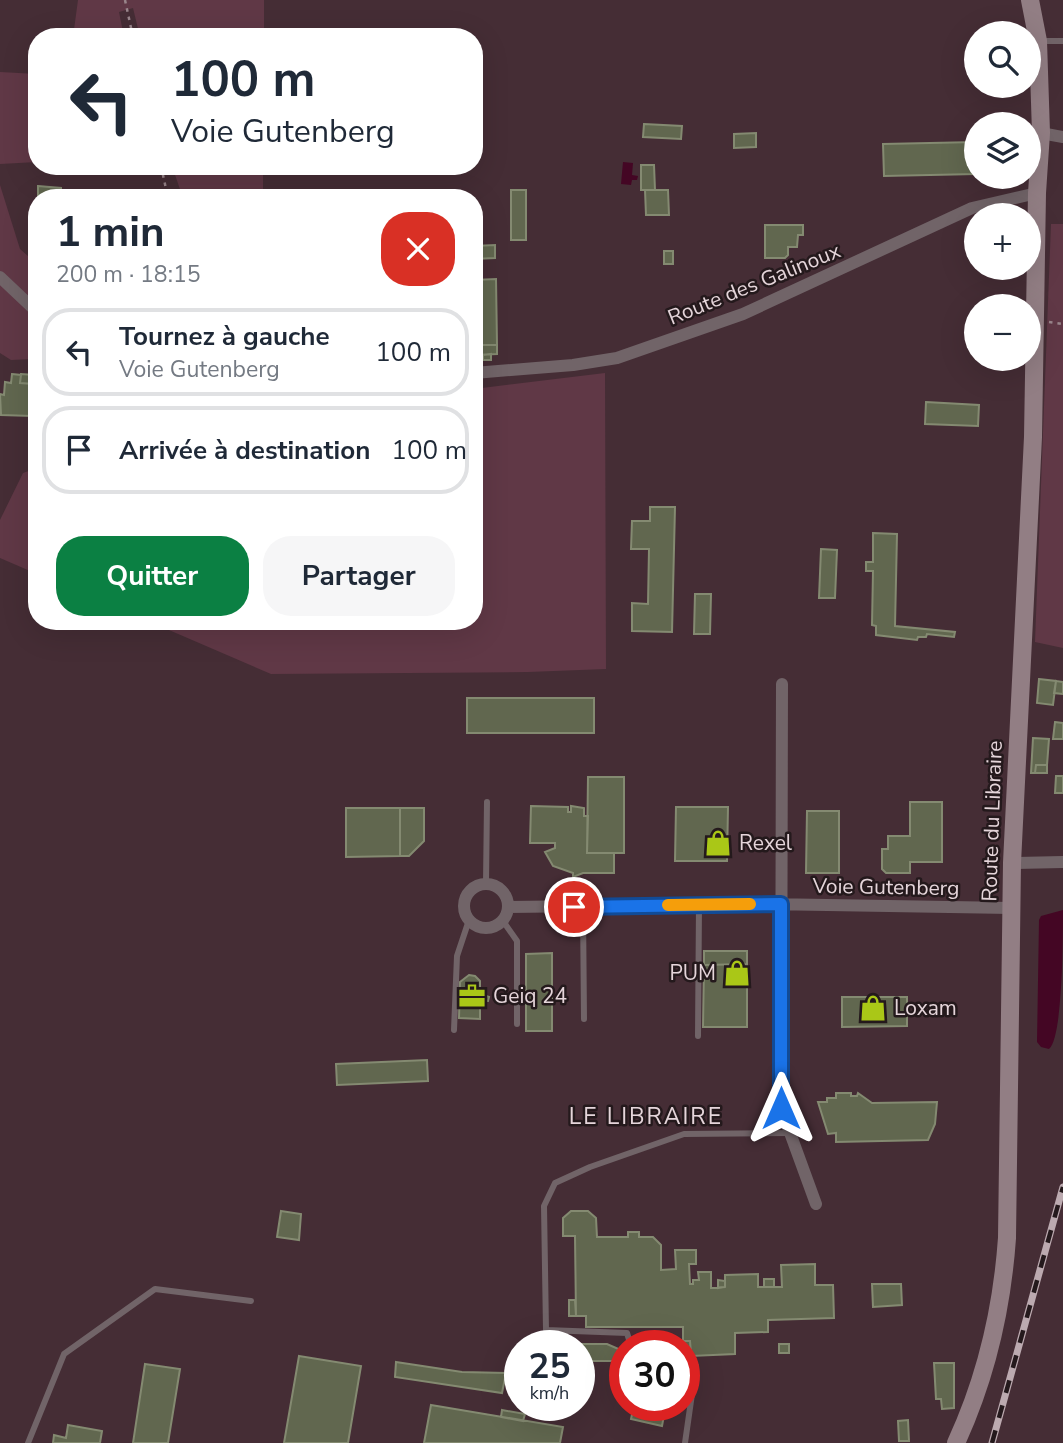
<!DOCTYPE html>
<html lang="fr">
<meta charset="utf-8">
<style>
:root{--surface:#fff;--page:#f6f6f7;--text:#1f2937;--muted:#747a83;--line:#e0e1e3;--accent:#0b8043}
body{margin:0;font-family:"Nunito Sans",sans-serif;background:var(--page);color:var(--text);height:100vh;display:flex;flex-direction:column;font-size:26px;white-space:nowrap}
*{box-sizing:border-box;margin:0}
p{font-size:23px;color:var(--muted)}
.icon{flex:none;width:38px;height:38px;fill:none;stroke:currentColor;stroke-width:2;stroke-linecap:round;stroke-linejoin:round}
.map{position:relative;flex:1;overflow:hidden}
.sheet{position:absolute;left:28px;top:189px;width:455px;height:441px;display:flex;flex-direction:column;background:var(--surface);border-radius:28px;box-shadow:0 7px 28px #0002}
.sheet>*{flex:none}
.guide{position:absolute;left:28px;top:28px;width:455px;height:147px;border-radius:28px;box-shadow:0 7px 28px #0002;background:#fff;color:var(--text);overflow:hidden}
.controls{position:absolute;left:964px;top:21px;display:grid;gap:14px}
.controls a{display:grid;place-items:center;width:77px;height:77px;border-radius:50%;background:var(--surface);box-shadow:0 7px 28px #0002;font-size:35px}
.speed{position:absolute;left:504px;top:1330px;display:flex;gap:14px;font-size:35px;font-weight:700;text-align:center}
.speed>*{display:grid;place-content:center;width:91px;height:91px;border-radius:50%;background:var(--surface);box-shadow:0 7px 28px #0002;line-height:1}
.speed small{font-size:18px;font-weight:400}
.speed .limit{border:10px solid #d22;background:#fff;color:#111}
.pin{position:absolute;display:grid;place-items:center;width:60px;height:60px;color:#fff;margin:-30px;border:4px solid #fff;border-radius:50%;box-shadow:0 2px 7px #0007}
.me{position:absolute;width:77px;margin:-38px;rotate:0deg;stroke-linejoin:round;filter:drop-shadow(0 0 5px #0008)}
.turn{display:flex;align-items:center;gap:24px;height:147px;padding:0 28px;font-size:32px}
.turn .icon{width:91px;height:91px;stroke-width:2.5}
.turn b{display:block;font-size:49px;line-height:60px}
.round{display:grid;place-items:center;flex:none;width:74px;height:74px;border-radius:28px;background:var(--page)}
.head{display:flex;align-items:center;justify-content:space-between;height:119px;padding:0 28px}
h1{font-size:42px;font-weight:700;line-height:52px}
.primary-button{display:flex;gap:14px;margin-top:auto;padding:14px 28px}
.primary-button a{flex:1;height:80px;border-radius:28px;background:var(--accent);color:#fff;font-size:28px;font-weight:700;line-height:80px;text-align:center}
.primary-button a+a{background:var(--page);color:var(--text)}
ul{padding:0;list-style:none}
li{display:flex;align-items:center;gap:21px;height:88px;margin:0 14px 10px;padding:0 14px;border:4px solid var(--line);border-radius:28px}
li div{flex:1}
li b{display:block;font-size:26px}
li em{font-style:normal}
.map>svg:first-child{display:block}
.green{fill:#603846}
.water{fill:#440624}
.building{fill:#61674f;stroke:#848a71;stroke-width:2}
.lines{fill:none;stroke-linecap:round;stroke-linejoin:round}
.path{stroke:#99858b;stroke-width:2.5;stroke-dasharray:3.5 5;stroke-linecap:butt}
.service{stroke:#716468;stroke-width:6}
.minor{stroke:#716468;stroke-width:12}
.secondary{stroke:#927e84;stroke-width:18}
.rail-casing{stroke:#bcaab0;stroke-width:7}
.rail{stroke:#24191c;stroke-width:4.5;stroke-dasharray:13;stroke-linecap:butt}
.route-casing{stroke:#114b97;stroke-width:18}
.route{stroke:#1a73e8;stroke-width:12}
.slow{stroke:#f59e0b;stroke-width:12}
.labels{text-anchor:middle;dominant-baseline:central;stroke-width:5;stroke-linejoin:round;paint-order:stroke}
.street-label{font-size:21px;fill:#e5d5da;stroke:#24191c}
.poi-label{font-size:21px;fill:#e5d5da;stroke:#24191c;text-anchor:start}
.neighbourhood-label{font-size:23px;letter-spacing:2px;fill:#e5d5da;stroke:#24191c}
</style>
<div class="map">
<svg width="1063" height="1443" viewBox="0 0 1063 1443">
<rect width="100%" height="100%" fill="#452d35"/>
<path class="green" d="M78,0h186v37h-124l-7,-29 -14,4 5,25h-51z
M0,72l37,2v88l-37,2z
M172,166h91v32h-80z
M0,185l20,64 17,15v88l-5,7 -21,1 -11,-7z
M1051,224h12v424l-28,-6z
M605,373l1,296 -78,3 -257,2 -123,-53h326v-232z
M37,468v106l-37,-16v-38l23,-47z"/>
<path class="water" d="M623,162l10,1 -1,12 6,1 -1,4h-5l-1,5 -10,-1z
M1063,910c0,25 0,128 -14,139l-8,-2 -4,-5 2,-122 2,-4z"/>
<path class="building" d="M644,124l38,2 -1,13 -38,-2z
M756,133v14l-22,1v-14z
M976,142v32l-92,2 -1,-32z
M641,165h13l1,25h-14z
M38,186l23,2v10h-23z
M511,190h15v50h-15z
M645,190h23l1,25h-23z
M765,225h38v10h-5l-1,12h-9v8l-3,3h-20z
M495,245v13l-21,1v-13z
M664,251h9v13h-9z
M496,279l1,66h-23v-65z
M474,345h23v9l-23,1z
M491,354v6h-8v-5z
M12,374l9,1 -1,8 14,1 -2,32 -31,-1 -1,-21 4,1 1,-13 6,1z
M21,374l13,1 -1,9 -13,-1z
M926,402l53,3 -1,21 -53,-2z
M650,507h25l-3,125 -40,-1v-28l16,1 1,-55h-18l1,-28h18z
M873,533l24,1 -2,92 60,6 -1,5 -27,-3 -1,3h-8l-1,3 -41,-5v-9l-4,-1 1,-54h-7v-9h7z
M821,549l16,1 -2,48h-16z
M695,594h16l-1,40h-16z
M1039,679l17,2 -3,24 -16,-2z
M1056,681l7,1v12l-9,-1z
M467,698h127v35h-127z
M1055,722l8,1v16h-10z
M1033,738l16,1 -2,26h-11l-1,8h-4z
M1036,765h11v8h-12z
M1056,776h7v17h-8z
M588,777h36v76h-37z
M910,802h32v60h-32v11h-24l-4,-4v-20h6v-13h22z
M531,806l37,1v5h3v-6l13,2v8h4l-1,37h27v20h-31l-10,4v-4l-20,-7 -8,-14 10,-4v-5h-25z
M676,807h52l-1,54h-52z
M346,808h54v48l-54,1z
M400,808h24v33l-15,15h-9z
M807,811h32v62h-33z
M704,951h43v13l-43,1z
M552,953v78h-26v-77z
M747,964v63h-44l1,-62z
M469,975l6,1 5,5v13l9,3 -1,4h-8v18l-21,-1 1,-36z
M842,997h65v29l-65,1z
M427,1060l1,21 -91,4 -1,-21z
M836,1093h15v3h6l1,-3 14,10 65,-1 -2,22 -7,16 -92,2v-9l-8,1 -10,-32h9v-4h9z
M281,1211l20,3 -2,26 -22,-3z
M571,1211h17l8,7 1,19h31v-5h11v5h14l8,8v25l15,-1 -1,-19h21v14h-7l1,20h3v-4h6l-1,-8h13v16l14,-1v-12l33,-1v13h24l-1,-22 34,-1v21h18l1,33 -66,2v12l-33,1v21l-44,2 -1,-15h-7v-14h-97v-11h-10l-1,-80h-12v-18z
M764,1279h10v8h-10z
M718,1280l7,1v6l-7,1z
M872,1284h29l1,21 -29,2z
M569,1300h6l1,16h-7z
M683,1341h7l1,12h-7z
M569,1344h38l16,7v10h-44v-15z
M779,1344h10v9h-10z
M299,1356l62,10 -13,77h-64z
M396,1362l66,10 44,1 -4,20 -107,-16z
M934,1363h20v45l-12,1 -1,-10h-5z
M145,1364l35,5 -12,74h-35z
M431,1405l132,22 -3,16h-136z
M634,1405h32l-4,21 -31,-7z
M502,1410l23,4 -2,7 -22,-4z
M908,1420l1,21h-10l-1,-20z
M68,1425l34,6 -2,12h-47l1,-8 12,3z"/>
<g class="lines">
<path class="path" d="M125,0l8,37
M161,166l7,32
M1049,322l14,2"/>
<path class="service" d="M1040,41h23
M486,883l1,-81
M583,907l1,112
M503,921l14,20v83
M454,1030l3,-74 12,-36
M698,1036l1,-131
M631,1346l-4,-13 -81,-3 -2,-124 11,-23 35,-16 94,-33 106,-1
M684,1358l12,8 -11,77
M28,1443l36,-89 91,-65 96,12"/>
<path class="minor" d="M1041,133l22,4
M0,277l37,35
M474,373l99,-8 44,-7 126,-44 229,-106 65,-15
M782,684l-1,424 35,96
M1012,863l51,-1
M464 906a22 22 0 1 1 44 0a22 22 0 1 1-44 0Z
M508,907l258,-3 245,4"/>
<path class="secondary" d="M956,1443c30,-65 46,-134 51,-205l5,-375 21,-426 4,-244 4,-60 -3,-92 -8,-41"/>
<g class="rail-casing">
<path id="rail" d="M992,1443l71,-256"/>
</g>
<use href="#rail" class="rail"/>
</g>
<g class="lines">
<g class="route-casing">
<path id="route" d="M574,907l207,-3v204"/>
</g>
<use href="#route" class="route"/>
<path class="slow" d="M668,905l82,-1"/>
</g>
<defs>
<g id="shop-bare" transform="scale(2.1)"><path d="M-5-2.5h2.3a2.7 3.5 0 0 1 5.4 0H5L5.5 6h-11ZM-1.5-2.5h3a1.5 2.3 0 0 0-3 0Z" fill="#aac717" stroke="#24191c" stroke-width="2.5" paint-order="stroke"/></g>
<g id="office-bare" transform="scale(2.1)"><path d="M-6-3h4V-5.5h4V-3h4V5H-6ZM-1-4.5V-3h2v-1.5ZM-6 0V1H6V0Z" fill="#aac717" stroke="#24191c" stroke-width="2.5" paint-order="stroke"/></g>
</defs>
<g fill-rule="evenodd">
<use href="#shop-bare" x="718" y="843"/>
<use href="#shop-bare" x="737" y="973"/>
<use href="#office-bare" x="472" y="996"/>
<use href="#shop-bare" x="873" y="1008"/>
</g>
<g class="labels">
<g class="street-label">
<text transform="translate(754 284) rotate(-22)">Route des Galinoux</text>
<text transform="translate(992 821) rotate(-88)">Route du Libraire</text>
<text transform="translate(886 887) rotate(1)">Voie Gutenberg</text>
</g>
<g class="poi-label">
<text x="739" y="843">Rexel</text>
<text x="716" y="973" text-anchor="end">PUM</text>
<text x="493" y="996">Geiq 24</text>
<text x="894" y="1008">Loxam</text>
</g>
<g class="neighbourhood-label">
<text x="646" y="1116">LE LIBRAIRE</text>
</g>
</g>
</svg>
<div class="controls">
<a><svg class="icon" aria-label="search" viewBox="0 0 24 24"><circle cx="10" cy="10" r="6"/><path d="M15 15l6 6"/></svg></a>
<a><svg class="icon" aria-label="layers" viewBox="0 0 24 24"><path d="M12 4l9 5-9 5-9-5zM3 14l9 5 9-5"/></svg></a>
<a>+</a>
<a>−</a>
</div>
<div class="speed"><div>25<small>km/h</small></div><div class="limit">30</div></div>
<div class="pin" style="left:574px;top:907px;background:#d93025"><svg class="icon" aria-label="arrive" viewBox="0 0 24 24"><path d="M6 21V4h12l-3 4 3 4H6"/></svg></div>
<svg class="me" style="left:781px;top:1108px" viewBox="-20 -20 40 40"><path d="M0-17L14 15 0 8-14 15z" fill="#1a73e8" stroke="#fff" stroke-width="4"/></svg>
<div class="guide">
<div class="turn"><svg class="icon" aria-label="left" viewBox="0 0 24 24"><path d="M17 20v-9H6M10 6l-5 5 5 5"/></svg><div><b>100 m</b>Voie Gutenberg</div></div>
</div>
<section class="sheet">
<div class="head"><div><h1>1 min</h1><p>200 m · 18:15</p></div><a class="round" style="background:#d93025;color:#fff"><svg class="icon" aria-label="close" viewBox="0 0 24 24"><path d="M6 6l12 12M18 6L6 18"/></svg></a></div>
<ul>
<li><svg class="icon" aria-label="left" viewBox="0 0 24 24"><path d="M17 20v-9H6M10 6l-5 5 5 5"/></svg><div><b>Tournez à gauche</b><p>Voie Gutenberg</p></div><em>100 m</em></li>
<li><svg class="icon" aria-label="arrive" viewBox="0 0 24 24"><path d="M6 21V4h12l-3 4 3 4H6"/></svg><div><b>Arrivée à destination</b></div><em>100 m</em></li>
</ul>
<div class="primary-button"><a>Quitter</a><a>Partager</a></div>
</section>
</div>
